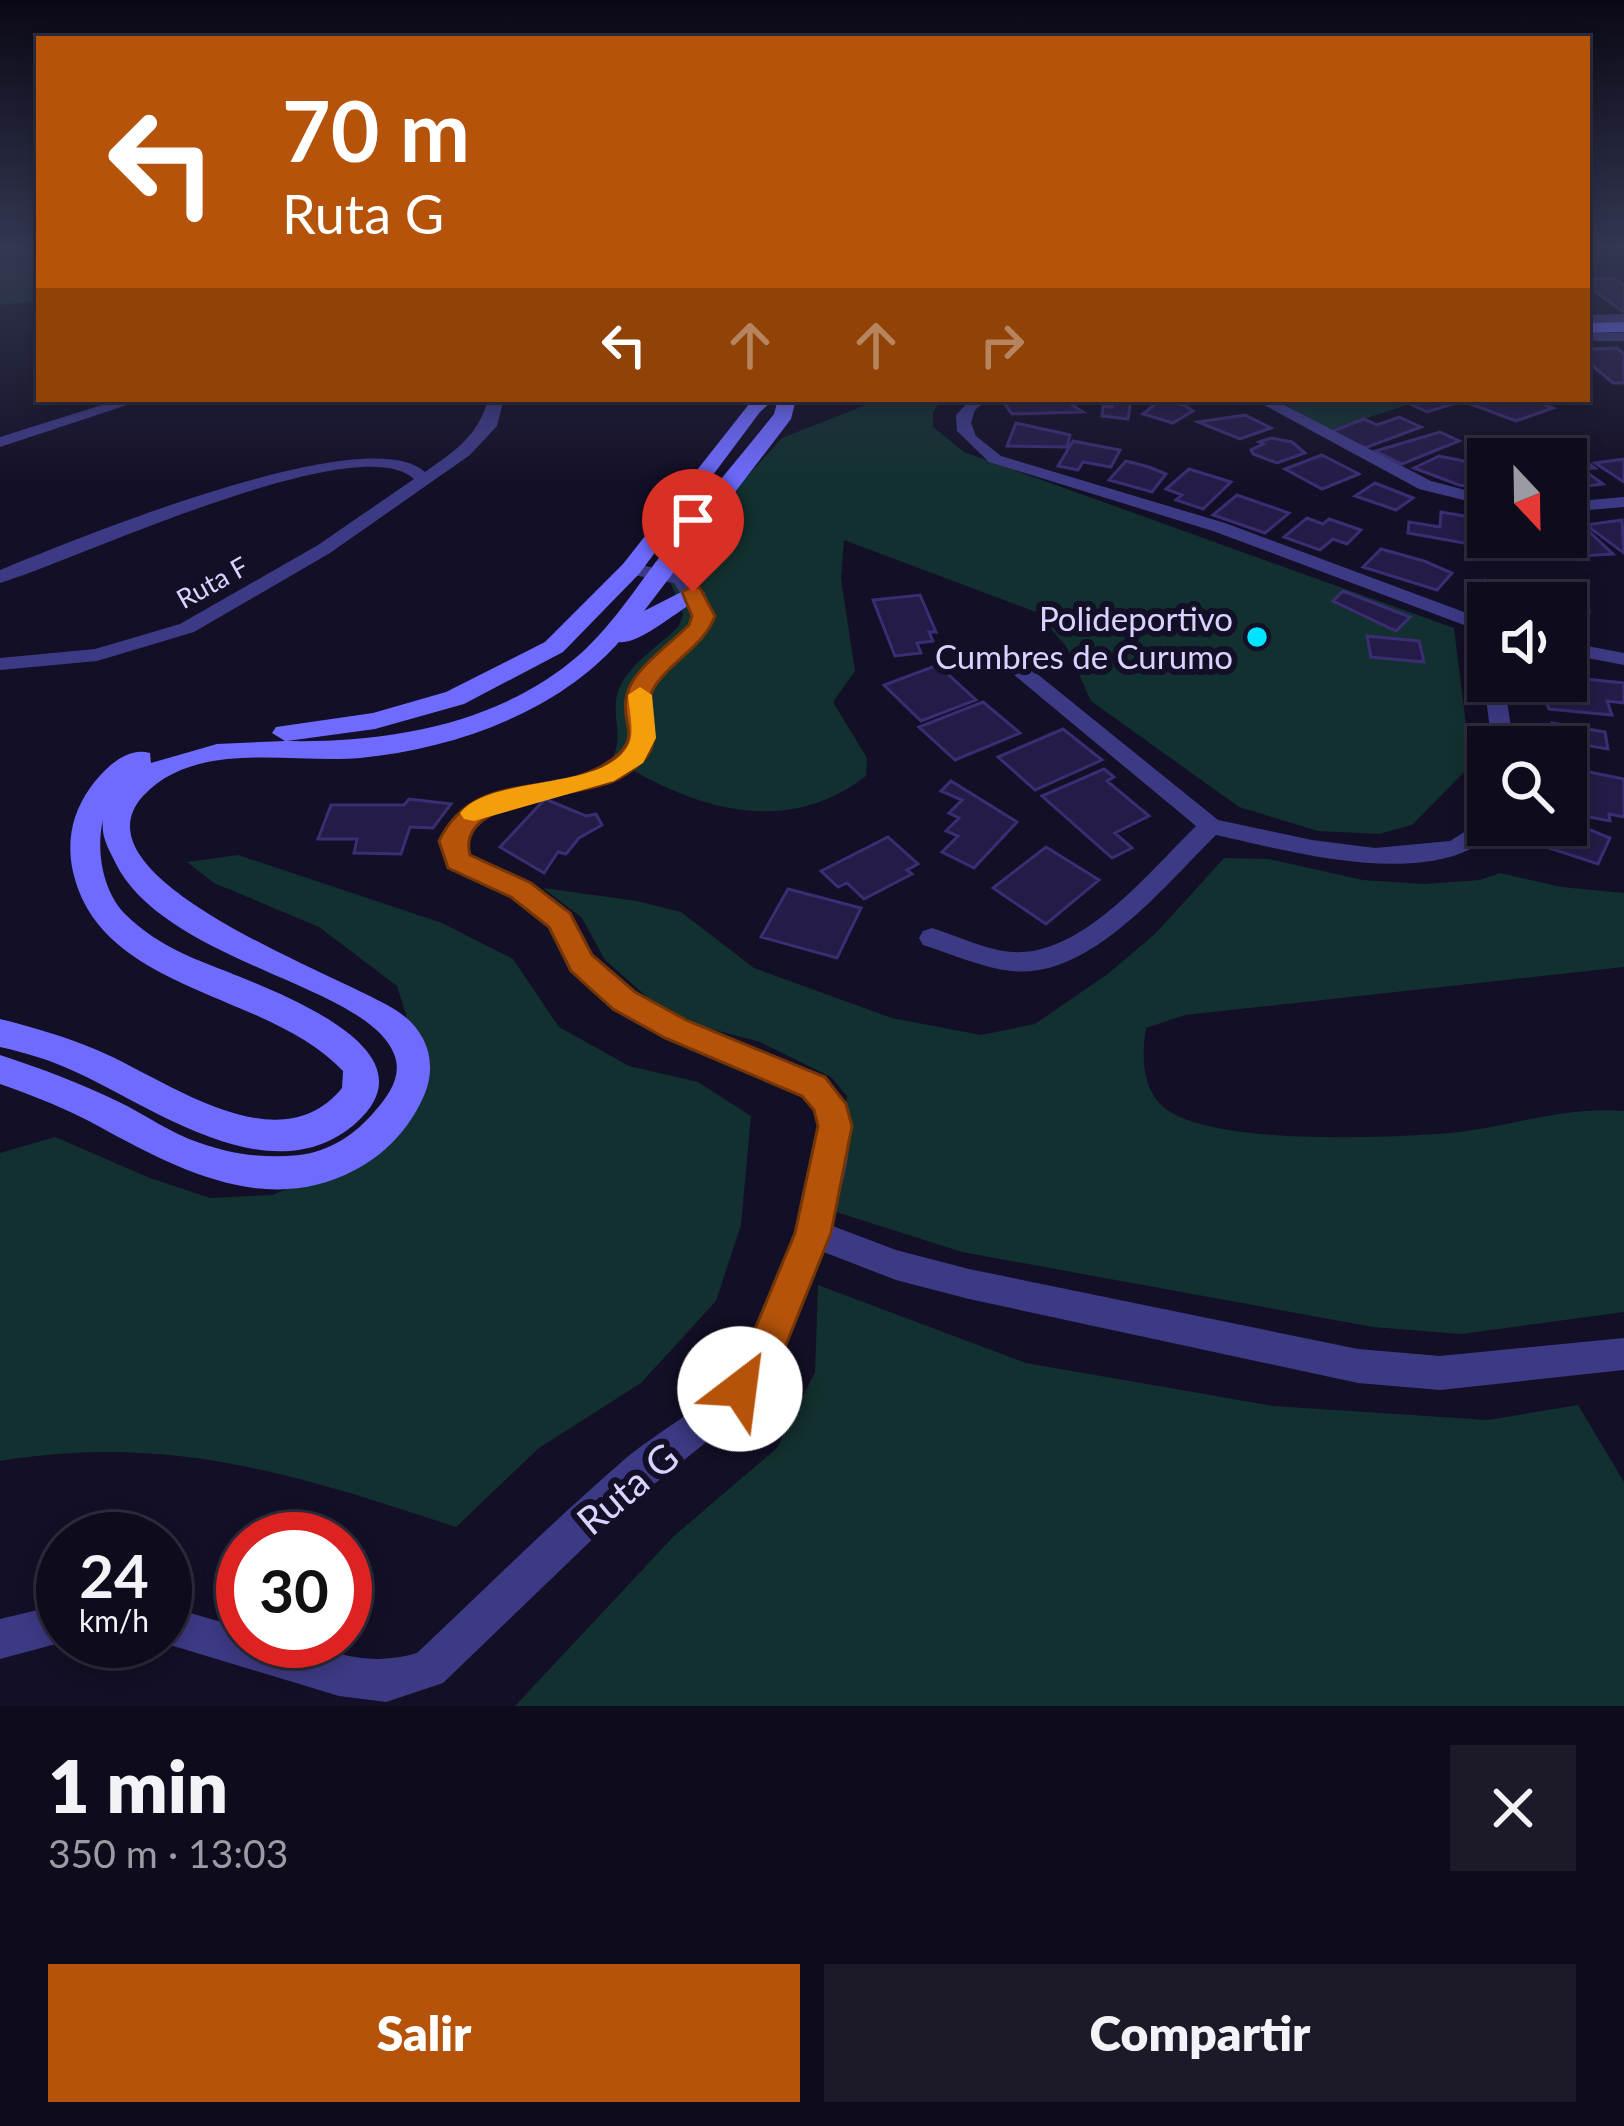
<!DOCTYPE html>
<html lang="es">
<meta charset="utf-8">
<style>
:root{--surface:#0e0b1c;--page:#1c1929;--text:#f1f3f6;--muted:#9b9ba3;--line:#2e2b3b;--accent:#b45309}
body{margin:0;font-family:Lato,sans-serif;background:var(--page);color:var(--text);height:100vh;display:flex;flex-direction:column;font-size:45px;white-space:nowrap}
*{box-sizing:border-box;margin:0}
p{font-size:39px;color:var(--muted)}
.icon{flex:none;width:66px;height:66px;fill:none;stroke:currentColor;stroke-width:2;stroke-linecap:round;stroke-linejoin:round}
.map{position:relative;height:1706px;overflow:hidden}
.sheet{display:flex;flex-direction:column;background:var(--surface);flex:1}
.sheet>*{flex:none}
.top-card{position:absolute;left:36px;top:36px;width:1554px;height:366px;border-radius:0px;box-shadow:0 6px 18px #0003,0 0 0 3px var(--line);background:#b45309;color:#fff;overflow:hidden}
.needle{width:78px;rotate:158deg}
.buttons{position:absolute;left:1467px;top:438px;display:grid;gap:24px}
.buttons a{display:grid;place-items:center;width:120px;height:120px;border-radius:0px;background:var(--surface);box-shadow:0 6px 18px #0003,0 0 0 3px var(--line);font-size:60px}
.speed{position:absolute;left:36px;top:1512px;display:flex;gap:24px;font-size:60px;font-weight:700;text-align:center}
.speed>*{display:grid;place-content:center;width:156px;height:156px;border-radius:50%;background:var(--surface);box-shadow:0 6px 18px #0003,0 0 0 3px var(--line);line-height:1}
.speed small{font-size:30px;font-weight:400}
.speed .limit{border:18px solid #d22;background:#fff;color:#111}
.pin{position:absolute;display:grid;place-items:center;width:102px;height:102px;color:#fff;margin:-123px -51px;border-radius:50% 50% 50% 0;rotate:-45deg;box-shadow:0 0 12px #0007}
.pin .icon{rotate:45deg}
.me{position:absolute;width:132px;margin:-66px;rotate:30deg;stroke-linejoin:round;filter:drop-shadow(0 0 9px #0008)}
.turn{display:flex;align-items:center;gap:42px;height:252px;padding:0 48px;font-size:54px}
.turn .icon{width:156px;height:156px;stroke-width:2.5}
.turn b{display:block;font-size:84px;line-height:102px}
.lanes{display:flex;align-items:center;height:114px;padding:0 48px;background:#0003;justify-content:center;gap:60px;direction:ltr}
.lanes .off{opacity:.35}
.round{display:grid;place-items:center;flex:none;width:126px;height:126px;border-radius:0px;background:var(--page)}
.overview{display:flex;align-items:center;justify-content:space-between;height:204px;padding:0 48px}
h1{font-size:72px;font-weight:800;line-height:90px}
.action{display:flex;gap:24px;margin-top:auto;padding:24px 48px}
.action a{flex:1;height:138px;border-radius:0px;background:var(--accent);color:#fff;font-size:48px;font-weight:800;line-height:138px;text-align:center}
.action a+a{background:var(--page);color:var(--text)}
.map>svg:first-child{display:block}
.green{fill:#12302f}
.building{fill:#241b47;stroke:#3b2d73;stroke-width:3}
.lines{fill:none;stroke-linecap:round;stroke-linejoin:round}
.minor{fill:#3d3a85;fill-rule:evenodd}
.secondary{fill:#6f6bff;fill-rule:evenodd}
.route{fill:#b45309;stroke:#753606;stroke-width:3}
.slow{fill:#f59e0b}
.poi-dot{fill:#00e5ff;stroke:#130f26;stroke-width:4.5}
.labels{text-anchor:middle;dominant-baseline:central;stroke-width:12;stroke-linejoin:round;paint-order:stroke}
.far-street-label{font-size:27px;fill:#d9d4ff;stroke:#130f26}
.poi-label{font-size:33px;fill:#d9d4ff;stroke:#130f26;text-anchor:end}
.near-street-label{font-size:39px;fill:#d9d4ff;stroke:#130f26}
</style>
<div class="map">
<svg width="1624" height="1706" viewBox="0 0 1624 1706">
<rect width="100%" height="100%" fill="#130f26"/>
<path class="green" d="M0,246h39v55l-39,4z
M881,399h61l-9,13v15l31,25 490,176 17,137 -59,60 -33,9 -61,-3 -79,-24 -148,-106 -25,-55 -30,-34 -192,-72 -3,39 14,92 -22,31 34,56 -1,18c-81,63 -175,32 -253,-18 9,-22 1,-35 3,-57 3,-32 43,-54 63,-75l4,-12 -12,-30 -15,-15 31,-27 95,-104z
M1289,399h114l1,7 -75,24 -41,-24z
M238,855l204,68 71,36 46,68 70,39 69,16 53,34 -10,109 -25,76 -75,82 -102,65 -83,79c-158,-52 -286,-94 -456,-66v-308l55,-16 95,41 60,20 62,-3 81,-33 29,-41 26,-69 -2,-38 -9,-28 -78,-59 -105,-44 -27,-21z
M1224,858l45,1 94,21 61,4 56,-4 20,-7 61,14 63,6v74l-439,48 -39,13c-5,28 -4,66 23,83 51,34 218,27 282,22 58,-6 113,-27 173,-22v201l-163,22 -88,-7 -411,-75 -132,-42 17,-114 -16,-19 -71,-35 -60,-16 -53,-29 -42,-37 -23,-42 -39,-30 94,13 44,11 73,56 138,50 89,17 54,-11 74,-51 47,-40z
M818,1285l208,78 247,43 215,14 90,-15 46,77v224h-1109l159,-170 103,-88 38,-76z"/>
<path class="building" d="M1613,278l11,7v27l-37,-26v-7z
M1617,348l7,6v29h-11l-26,-22v-12z
M1063,399l20,13 -71,2 -8,-11z
M1113,399h18l-3,20 -26,-3 1,-10 9,1z
M1162,399l24,7 7,5 -20,12 -30,-9z
M1420,399h23l10,5 -26,8 -19,-9z
M1457,399h75l21,9 -37,13z
M1245,415l26,13 -31,11 -42,-17z
M1399,417l22,10 -56,21 -35,-16 34,-13 13,6z
M1016,423l54,12 -3,12 -60,-1z
M1440,432l19,9 -57,23 -27,-13z
M1271,438l21,4 13,11 -28,10 -24,-9 -2,-4 12,-6 -4,-2z
M1073,441l47,9 -9,17 -28,-5 -5,8 -20,-4z
M1322,455l37,19 -37,15 -37,-20z
M1577,455l18,13 -13,1 21,15 -31,4 -6,-4v-25h-15z
M1439,456l49,10v23l-29,-4 -45,-17z
M1624,459v23l-29,-19z
M1126,461l23,6 17,7 -14,18 -43,-12z
M1189,469l42,13 -28,27 -27,-9 6,-5 -16,-6z
M1375,483l38,15 -17,12 -41,-14z
M1237,495l52,18 -24,20 -52,-18z
M1441,512l35,6 -1,27 -67,-12 1,-11 31,5z
M1307,518l16,6 6,-5 32,11 -14,14 -14,-5 -13,11 -36,-13z
M1622,520l2,33 -38,-28z
M1581,524l32,30 -49,3 -12,-20h14v-12z
M1480,528l8,1v8h38l2,9 -44,-5z
M1381,549l43,12 28,12 -15,17 -74,-23z
M1485,580l31,11 3,-4 14,5 -6,11h-39v5l-21,-8z
M1538,587l50,10 1,15 -10,-2 1,8 -14,-3v-12h-28z
M1343,591l67,26 -14,14 -63,-30z
M920,595l16,37h-7l4,9 -16,2 4,10 -26,3 -22,-56z
M1367,636l52,5 5,21 -53,-5z
M938,665l38,35 -55,21 -37,-36z
M1566,677l58,6v20l-17,-2 5,14 -63,-6 -10,-28h27z
M983,702l37,31 -65,27 -36,-33z
M1552,723l53,9 3,17 -48,-8 1,6h-37l-2,-22 32,6z
M1063,729l39,31 -67,30 -37,-33z
M1572,760l16,3 1,9 35,7v38l-15,-3 1,7 -31,-6z
M1104,769l10,8 -7,4 42,35 -34,17 17,15 -20,10 -70,-62z
M951,781l66,41 -43,46 -32,-16 16,-16 -12,-5 13,-13 -10,-5 13,-13 -21,-9z
M409,799l42,5 -18,24 -23,-1 -9,27 -47,-1 3,-14h-39l13,-34h73z
M545,799l41,17 10,-2 6,11 -23,13 -13,16 -8,-2 -14,21 -44,-26z
M1566,820l44,18 -12,26 -64,-21 9,-18h23z
M888,837l30,27 -11,6 5,4 -48,25 -17,-16 -9,4 -17,-16z
M1046,847l53,33 -53,44 -53,-36z
M788,889l73,19 -24,50 -76,-21z"/>
<g class="lines">
<path class="minor" d="M1624,314v8l-37,1v-8z
M1587,333h37v8h-37z
M121,399h24l-145,48v-10z
M488,399h16l-7,27 -27,29 -140,98 -136,79 -97,29 -97,9v-12l95,-9 85,-25 138,-79 96,-66c-57,-53 -342,83 -414,104v-13c71,-29 367,-152 425,-98 30,-21 54,-37 63,-73z
M971,399h17l-13,11 -4,13 5,13 25,20 224,67 263,98v13l-275,-103 -224,-69 -32,-31 -1,-16z
M1253,399h20l158,82 57,15v10l-69,-17z
M1624,497v10l-58,5v-10z
M631,563l57,12 26,41c-12,27 -40,39 -56,63 -15,22 -1,41 -7,64 -11,48 -119,54 -158,69 -19,13 -25,21 -23,45 33,15 79,29 101,60 9,12 12,28 21,40 11,13 28,27 41,37 45,31 181,66 204,99 26,39 5,91 -7,132l66,25 73,19 389,80 82,7 184,-18v32l-184,20 -82,-7 -389,-84 -73,-19 -75,-29 -39,97 -15,31 -26,35 -114,92 -184,177 -57,19 -47,-6 -182,-55h8v-35l78,22v13c16,0 34,-2 49,1 48,11 76,25 125,11 69,-65 136,-132 208,-194 32,-27 72,-46 100,-79 33,-40 109,-213 94,-263 -3,-9 -9,-16 -15,-23l-138,-57 -52,-29 -41,-38 -23,-44 -38,-30 -63,-29c-31,-73 89,-83 133,-92l17,-6 27,-19c8,-23 -3,-45 9,-68 15,-26 47,-39 59,-66l-20,-33 -50,-10 -2,-4z
M1566,642l58,11v12l-58,-11z
M1003,650l7,2 208,168 94,20 63,8 75,-7 38,-24v8h12c-55,71 -210,26 -284,10 -50,49 -126,145 -204,136 -30,-3 -60,-17 -89,-26l-4,-7 4,-7 9,-3c29,9 61,26 91,24 66,-4 129,-83 173,-126l-200,-166v-8z
M1488,676v5h16l10,66h-22l-8,-66z
M63,1604v37h4l-67,18v-40z"/>
<path class="secondary" d="M1624,322v10l-37,1v-10z
M753,399h21l-14,13 -121,162 -76,78 -99,52 -89,25 -88,12c101,2 213,-17 292,-86 36,-32 62,-75 92,-113 33,-44 69,-85 103,-128l4,-15h18l-5,20 -147,192 49,-25 12,7 -4,5c-22,11 -61,47 -82,44 -63,71 -166,107 -259,116 -69,6 -164,-19 -217,38 -77,85 212,184 257,217 30,21 38,55 22,87 -14,30 -38,55 -67,70 -88,47 -178,-1 -255,-43 -32,-18 -66,-31 -100,-43v-29c40,13 80,28 119,47 27,13 51,31 81,41 31,11 65,16 99,12 30,-3 57,-21 76,-44 14,-16 28,-36 19,-57 -27,-70 -230,-91 -279,-192 -8,-16 -14,-26 -12,-43 -7,31 -1,70 21,94 17,17 38,31 60,41 50,24 265,86 172,169 -83,73 -200,-14 -278,-50 -25,-12 -51,-20 -78,-26v-28c33,8 66,18 97,31 69,29 181,116 245,38l1,-17c-76,-81 -247,-78 -271,-204 -5,-29 1,-55 18,-79 13,-18 36,-42 60,-35l1,10 66,-19 68,-3 -13,-8 4,-6 97,-14 73,-21 99,-50 78,-78z"/>
</g>
<linearGradient id="sky" x2="0" y2="1"><stop stop-color="#0a0815"/><stop offset="0.51" stop-color="#333752"/><stop offset="1" stop-color="#333752" stop-opacity="0"/></linearGradient>
<rect width="1624" height="485" fill="url(#sky)"/>
<path class="route" d="M693,586l7,2 15,28c-11,30 -43,44 -60,70 -22,35 29,56 -37,93 -36,19 -164,18 -148,76l61,28 39,30 22,42 43,37 53,29 137,56 21,27 6,22 -21,107 -54,134 -23,36 -14,5 -13,-5 -6,-14 29,-48 45,-108 23,-107 -4,-16 -12,-14 -137,-58 -52,-29 -42,-38 -22,-44 -38,-30 -63,-29 -9,-27c34,-71 106,-43 163,-75 50,-29 11,-43 28,-80 11,-22 41,-43 59,-61l3,-9 -10,-24z"/>
<path class="slow" d="M640,687l12,8 4,43 -13,25 -29,18 -140,40 -10,-2 -4,-6c32,-40 152,-21 170,-72 4,-13 -1,-32 -2,-46z"/>
<circle class="poi-dot" cx="1257" cy="637" r="12"/>
<g class="labels">
<g class="far-street-label">
<text transform="translate(212 582) rotate(-29)">Ruta F</text>
</g>
<g class="poi-label">
<text x="1233" y="618">Polideportivo<tspan x="1233" dy="38">Cumbres de Curumo</tspan></text>
</g>
<g class="near-street-label">
<text transform="translate(627 1488) rotate(-40)">Ruta G</text>
</g>
</g>
</svg>
<div class="buttons">
<a><svg class="needle" viewBox="-14 -14 28 28"><path d="M0-13l5 13h-10z" fill="#e53935"/><path d="M0 13l5-13h-10z" fill="#9b9ba3"/></svg></a>
<a><svg class="icon" aria-label="sound" viewBox="0 0 24 24"><path d="M4 9h4l5-4v14l-5-4H4zM17 9q2 3 0 6"/></svg></a>
<a><svg class="icon" aria-label="search" viewBox="0 0 24 24"><circle cx="10" cy="10" r="6"/><path d="M15 15l6 6"/></svg></a>
</div>
<div class="speed"><div>24<small>km/h</small></div><div class="limit">30</div></div>
<div class="pin" style="left:693px;top:592px;background:#d93025"><svg class="icon" aria-label="arrive" viewBox="0 0 24 24"><path d="M6 21V4h12l-3 4 3 4H6"/></svg></div>
<svg class="me" style="left:740px;top:1389px" viewBox="-20 -20 40 40"><circle r="19" fill="#fff"/><path d="M0-13L10 11 0 6-10 11z" fill="#b45309"/></svg>
<div class="top-card">
<div class="turn"><svg class="icon" aria-label="left" viewBox="0 0 24 24"><path d="M17 20v-9H6M10 6l-5 5 5 5"/></svg><div><b>70 m</b>Ruta G</div></div>
<div class="lanes"><svg class="icon" aria-label="left" viewBox="0 0 24 24"><path d="M17 20v-9H6M10 6l-5 5 5 5"/></svg><svg class="icon off" aria-label="ahead" viewBox="0 0 24 24"><path d="M12 20V5M6 11l6-6 6 6"/></svg><svg class="icon off" aria-label="ahead" viewBox="0 0 24 24"><path d="M12 20V5M6 11l6-6 6 6"/></svg><svg class="icon off" aria-label="right" viewBox="0 0 24 24"><path d="M7 20v-9h11M14 6l5 5-5 5"/></svg></div>
</div>
</div>
<section class="sheet">
<div class="overview"><div><h1>1 min</h1><p>350 m · 13:03</p></div><a class="round"><svg class="icon" aria-label="close" viewBox="0 0 24 24"><path d="M6 6l12 12M18 6L6 18"/></svg></a></div>
<div class="action"><a>Salir</a><a>Compartir</a></div>
</section>
